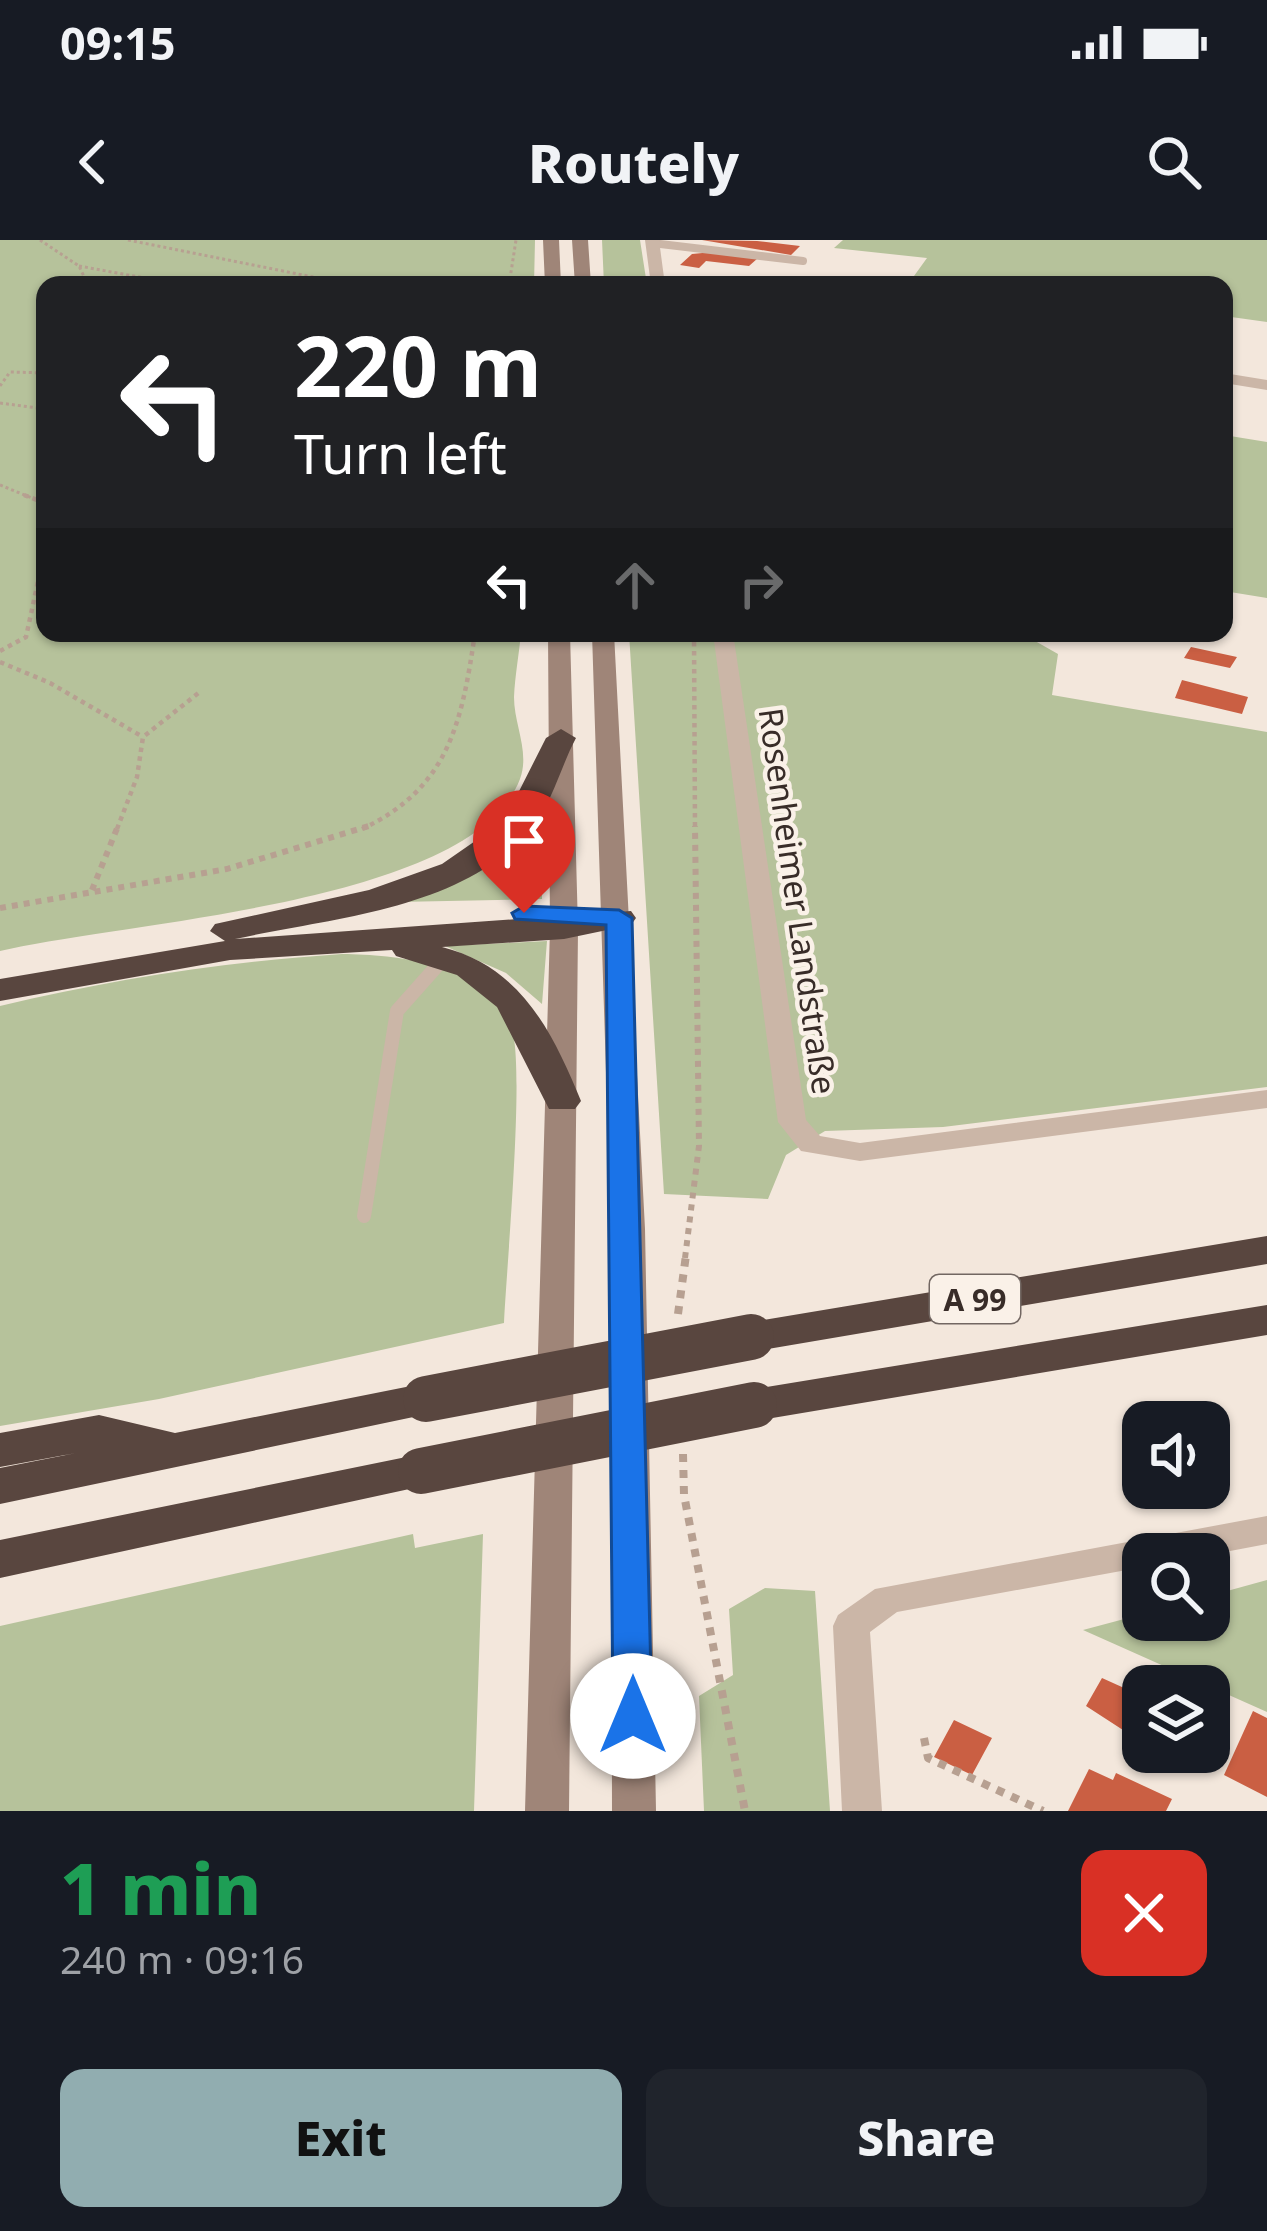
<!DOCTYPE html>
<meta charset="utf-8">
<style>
:root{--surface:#171b24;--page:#20242c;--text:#f1f3f6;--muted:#9ea1a6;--accent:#91adb0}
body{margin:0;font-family:"Noto Sans",sans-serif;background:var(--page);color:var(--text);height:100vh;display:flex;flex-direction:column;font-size:45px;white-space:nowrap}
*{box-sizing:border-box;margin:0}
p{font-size:39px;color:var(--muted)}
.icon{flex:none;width:66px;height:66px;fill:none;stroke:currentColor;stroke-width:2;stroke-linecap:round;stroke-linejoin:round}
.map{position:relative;height:1571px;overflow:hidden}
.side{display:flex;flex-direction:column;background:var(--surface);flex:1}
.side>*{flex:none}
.hud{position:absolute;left:36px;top:36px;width:1197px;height:366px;border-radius:24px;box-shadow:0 3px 9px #0004;background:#202124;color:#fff;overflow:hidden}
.tools{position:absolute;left:1122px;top:1161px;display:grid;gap:24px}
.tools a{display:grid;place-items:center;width:108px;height:108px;border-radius:24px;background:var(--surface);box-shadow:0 3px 9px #0004;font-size:60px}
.pin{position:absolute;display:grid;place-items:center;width:102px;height:102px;color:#fff;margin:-123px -51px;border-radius:50% 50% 50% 0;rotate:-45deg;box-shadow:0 0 12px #0007}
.pin .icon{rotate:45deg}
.me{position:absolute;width:132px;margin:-66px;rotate:0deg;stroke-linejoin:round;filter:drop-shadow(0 0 9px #0008)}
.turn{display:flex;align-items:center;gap:42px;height:252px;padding:0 60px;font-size:54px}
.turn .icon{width:156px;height:156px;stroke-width:2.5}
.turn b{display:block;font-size:84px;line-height:102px}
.lanes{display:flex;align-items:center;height:114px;padding:0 60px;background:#0003;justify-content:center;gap:60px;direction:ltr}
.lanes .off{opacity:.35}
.round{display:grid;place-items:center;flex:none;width:126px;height:126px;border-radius:24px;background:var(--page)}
.headline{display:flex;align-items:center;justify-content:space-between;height:204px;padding:0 60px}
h1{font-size:72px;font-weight:800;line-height:90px;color:#1e9e55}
.action{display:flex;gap:24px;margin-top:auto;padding:24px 60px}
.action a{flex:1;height:138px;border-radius:24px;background:var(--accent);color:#111;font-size:48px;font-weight:800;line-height:138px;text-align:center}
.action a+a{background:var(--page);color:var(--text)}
.status{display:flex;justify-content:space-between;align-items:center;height:84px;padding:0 60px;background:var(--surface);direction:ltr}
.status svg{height:33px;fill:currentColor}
header{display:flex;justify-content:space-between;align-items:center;height:156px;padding:0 60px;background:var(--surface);font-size:54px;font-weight:800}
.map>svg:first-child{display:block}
.green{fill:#b6c29b}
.building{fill:#ca5f43}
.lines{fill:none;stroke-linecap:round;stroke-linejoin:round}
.path-far3{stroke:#b7a091;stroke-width:3;stroke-dasharray:3 3;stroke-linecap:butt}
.path-far2{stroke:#b7a091;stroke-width:4.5;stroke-dasharray:4.5 4.5;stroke-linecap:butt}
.path-far1{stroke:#b7a091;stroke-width:6;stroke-dasharray:6 6;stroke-linecap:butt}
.path{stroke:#b7a091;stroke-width:8;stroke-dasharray:8 8;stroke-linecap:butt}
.lane-far1{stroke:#cbb6a7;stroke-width:8}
.lane{stroke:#cbb6a7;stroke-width:14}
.street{fill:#cbb6a7;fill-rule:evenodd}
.secondary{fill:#9f8578;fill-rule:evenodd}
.highway{fill:#59463f;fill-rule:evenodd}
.highway-bridge{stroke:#59463f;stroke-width:46}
.route{fill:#1a73e8;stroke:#114b97;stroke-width:3}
.labels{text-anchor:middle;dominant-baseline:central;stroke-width:9;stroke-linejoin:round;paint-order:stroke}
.shield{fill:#faf1e8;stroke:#726762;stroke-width:3}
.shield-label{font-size:30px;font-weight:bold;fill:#382c28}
.street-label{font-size:33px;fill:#382c28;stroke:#faf1e8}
</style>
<div class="status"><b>09:15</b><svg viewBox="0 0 49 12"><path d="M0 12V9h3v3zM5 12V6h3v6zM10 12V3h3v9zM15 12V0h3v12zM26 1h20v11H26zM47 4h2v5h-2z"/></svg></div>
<header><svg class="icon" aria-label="back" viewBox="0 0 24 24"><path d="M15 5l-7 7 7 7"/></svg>Routely<svg class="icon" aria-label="search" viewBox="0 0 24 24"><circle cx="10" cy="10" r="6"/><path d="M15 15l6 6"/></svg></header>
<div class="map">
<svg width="1267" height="1571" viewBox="0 0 1267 1571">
<rect width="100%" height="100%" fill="#f3e7dc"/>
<path class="green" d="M0,0h535l-1,45h-489v348h476c-2,21 -6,43 -7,64 0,28 16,55 6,82 -47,126 -402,143 -520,172z
M602,0h38l7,45h-43z
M843,0h424v82l-43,-6v-31h-239l-71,-9 13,-18 -93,-10z
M1224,195l43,7v156l-43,-7z
M629,393h392l37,21 -6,41 215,37v355l-324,40 -118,4 -39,24 -18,44 -104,-5z
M535,582l7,1v76l-145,3z
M547,701l-5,63 -36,-31 -61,-27z
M342,714c59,1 141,9 169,73 15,33 -5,246 -7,296l-345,76 -159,27v-420c114,-27 225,-44 342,-52z
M413,1294l2,14 68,-14 -9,277h-474v-185z
M1267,1340v132l-184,-82 60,-16v6h66v-24z
M765,1348l50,3 15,220h-126l-5,-115 34,-21 -4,-66z"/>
<path class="building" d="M702,0l55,1 43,5 -9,9z
M713,12l45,6 -9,8 -43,-5 -7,7 -19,-3 12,-11z
M1191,407l46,10 -7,11 -46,-10z
M1182,440l66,17 -6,17 -67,-16z
M1102,1438l31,14 2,-5 8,3v53l-57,-37z
M1253,1471l14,7v79l-43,-22z
M954,1480l38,18 -20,37 -38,-18z
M1089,1529l24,11 3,-7 56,26 -6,12h-98z"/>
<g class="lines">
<path class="path-far3" d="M40,0l39,26 9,19
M128,0l225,45
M79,26l104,19
M509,45l7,-45
M0,146l10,-14 35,1
M0,163l45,6
M0,245l32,13"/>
<path class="path-far2" d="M24,255l21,8
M694,393l1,196
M0,411l26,-14 19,-88
M0,422l50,21 93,54
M117,589l20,-52 6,-40 58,-46
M362,589c87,-41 100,-107 113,-196"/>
<path class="path-far1" d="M92,650l26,-64
M0,668l227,-39 142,-43
M685,1018l14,-112 -4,-320"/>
<path class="path" d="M678,1074l8,-59
M683,1214l1,41 61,316
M924,1498l4,20 115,53"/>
<path class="lane-far1" d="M652,3l151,18"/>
<path class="lane" d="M364,976l33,-205 48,-54"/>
<path class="street" d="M645,0h14l6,45h-14z
M1224,133l43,7v10l-43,-7z
M713,393h20l73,487 14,16 40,7 407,-53v18l-407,53 -59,-10 -23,-29z
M1267,1276v28l-58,11 -66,-1v13l-246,45 -27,20 12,179h-40l-9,-185 5,-11 37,-26z"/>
<path class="secondary" d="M543,0h16l2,45h-16z
M572,0h16l3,45h-16z
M548,393h22l8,296 -9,882h-44l25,-882z
M592,393h22l31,596 11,582h-44l-1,-582z"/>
<path class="highway" d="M561,489l15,9c-16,30 -23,64 -45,90 -66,82 -201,90 -296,111l396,-28 5,7 -5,7 -67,14 -122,8c79,20 110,84 139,154l-6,8h-26l-52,-102 -40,-32 -61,-19 -4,-6 -162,10 -230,41v-22l225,-38 -15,-10 5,-7 154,-34 73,-26 62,-43 42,-83z
M1267,996v28l-516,88 -15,-4 -6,-11 6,-11 15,-4z
M1267,1065v30l-513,86 -16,-4 -6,-12 6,-12 16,-4z
M426,1143l16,4 6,12 -6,12 -442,93v-36l76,-15 -76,14v-34l99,-18 76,18z
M421,1214l16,5 7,12 -7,12 -437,95v-38z"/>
<path class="highway-bridge" d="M426,1159l325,-62
M421,1231l333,-66"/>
</g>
<path class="route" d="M524,666l95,4 13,8 20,798 -6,11 -13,5 -14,-5 -6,-11 -7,-791 -91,-6 -3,-6z"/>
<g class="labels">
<rect class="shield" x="930" y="1035" width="90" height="48" rx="9"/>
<g class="shield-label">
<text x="975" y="1059">A 99</text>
</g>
<g class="street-label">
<text transform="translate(798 661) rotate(82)">Rosenheimer Landstraße</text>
</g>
</g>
</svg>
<div class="tools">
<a><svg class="icon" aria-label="sound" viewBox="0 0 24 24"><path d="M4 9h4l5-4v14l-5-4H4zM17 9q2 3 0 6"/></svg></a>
<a><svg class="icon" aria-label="search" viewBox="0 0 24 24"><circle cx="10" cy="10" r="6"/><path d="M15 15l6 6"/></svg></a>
<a><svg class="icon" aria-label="layers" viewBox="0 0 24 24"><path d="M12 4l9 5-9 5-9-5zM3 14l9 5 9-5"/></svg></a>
</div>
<div class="pin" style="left:524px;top:673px;background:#d93025"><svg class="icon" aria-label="arrive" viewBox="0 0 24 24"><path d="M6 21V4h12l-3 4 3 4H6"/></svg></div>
<svg class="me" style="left:633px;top:1476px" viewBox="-20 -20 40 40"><circle r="19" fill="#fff"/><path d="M0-13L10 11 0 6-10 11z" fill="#1a73e8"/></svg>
<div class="hud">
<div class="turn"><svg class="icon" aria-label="left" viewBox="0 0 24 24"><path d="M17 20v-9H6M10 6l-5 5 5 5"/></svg><div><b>220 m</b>Turn left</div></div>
<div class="lanes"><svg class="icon" aria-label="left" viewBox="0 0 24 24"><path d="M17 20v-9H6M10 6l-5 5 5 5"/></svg><svg class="icon off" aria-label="ahead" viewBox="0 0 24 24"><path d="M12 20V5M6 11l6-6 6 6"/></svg><svg class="icon off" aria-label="right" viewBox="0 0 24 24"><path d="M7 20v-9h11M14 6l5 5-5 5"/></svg></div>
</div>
</div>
<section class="side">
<div class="headline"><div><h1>1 min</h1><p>240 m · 09:16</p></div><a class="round" style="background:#d93025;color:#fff"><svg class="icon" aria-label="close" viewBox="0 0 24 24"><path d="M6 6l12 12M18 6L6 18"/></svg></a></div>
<div class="action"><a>Exit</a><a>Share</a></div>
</section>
